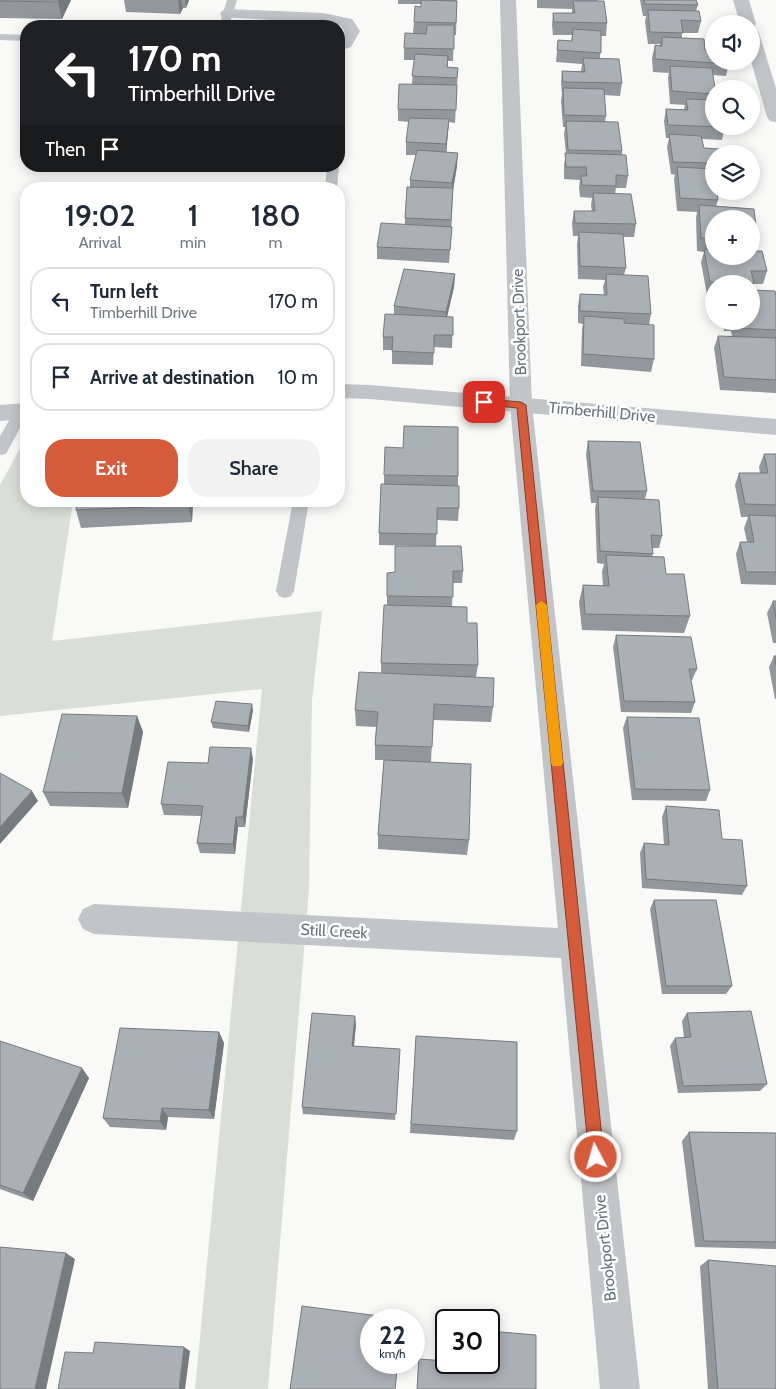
<!DOCTYPE html>
<meta charset="utf-8">
<style>
:root{--surface:#fff;--page:#f2f2f3;--text:#1f2937;--muted:#747a83;--line:#e0e1e3;--accent:#d55b3b}
body{margin:0;font-family:Cabin,sans-serif;background:var(--page);color:var(--text);height:100vh;display:flex;flex-direction:column;font-size:19px;white-space:nowrap}
*{box-sizing:border-box;margin:0}
p{font-size:16px;color:var(--muted)}
.icon{flex:none;width:28px;height:28px;fill:none;stroke:currentColor;stroke-width:2;stroke-linecap:round;stroke-linejoin:round}
.map{position:relative;flex:1;overflow:hidden}
.panel{position:absolute;left:20px;top:182px;width:325px;height:325px;display:flex;flex-direction:column;background:var(--surface);border-radius:20px;box-shadow:0 2px 12px #0003}
.panel>*{flex:none}
.banner{position:absolute;left:20px;top:20px;width:325px;height:152px;border-radius:20px;box-shadow:0 2px 12px #0003;background:#202124;color:#fff;overflow:hidden}
.tools{position:absolute;left:705px;top:15px;display:grid;gap:10px}
.tools a{display:grid;place-items:center;width:55px;height:55px;border-radius:50%;background:var(--surface);box-shadow:0 2px 12px #0003;font-size:25px}
.speed{position:absolute;left:360px;top:1309px;display:flex;gap:10px;font-size:25px;font-weight:700;text-align:center}
.speed>*{display:grid;place-content:center;width:65px;height:65px;border-radius:50%;background:var(--surface);box-shadow:0 2px 12px #0003;line-height:1}
.speed small{font-size:12px;font-weight:400}
.speed .limit{border:2px solid #111;border-radius:8px;background:#fff;color:#111}
.pin{position:absolute;display:grid;place-items:center;width:42px;height:42px;color:#fff;margin:-21px;border-radius:10px;box-shadow:0 2px 8px #0006}
.me{position:absolute;width:55px;margin:-28px;rotate:354deg;stroke-linejoin:round;filter:drop-shadow(0 0 4px #0008)}
.turn{display:flex;align-items:center;gap:18px;height:105px;padding:0 25px;font-size:22px}
.turn .icon{width:65px;height:65px;stroke-width:2.5}
.turn b{display:block;font-size:35px;line-height:42px}
.then{display:flex;align-items:center;height:48px;padding:0 25px;background:#0003;gap:10px;font-size:19px}
.eta{display:flex;justify-content:space-evenly;align-items:center;height:85px;text-align:center}
.eta b{font-size:30px;font-weight:600;line-height:35px}
.action{display:flex;gap:10px;margin-top:auto;padding:10px 25px}
.action a{flex:1;height:58px;border-radius:20px;background:var(--accent);color:#fff;font-size:20px;font-weight:600;line-height:58px;text-align:center}
.action a+a{background:var(--page);color:var(--text)}
ul{padding:0;list-style:none}
li{display:flex;align-items:center;gap:15px;height:68px;margin:0 10px 8px;padding:0 15px;border:2px solid var(--line);border-radius:20px}
li div{flex:1}
li b{display:block;font-size:19px}
li em{font-style:normal}
.map>svg:first-child{display:block}
.green{fill:#d9ded7}
.lines{fill:none;stroke-linecap:round;stroke-linejoin:round}
.service{fill:#c1c5c8;fill-rule:evenodd}
.minor{fill:#c1c5c8;fill-rule:evenodd}
.tertiary{fill:#c1c5c8;fill-rule:evenodd}
.wall{fill:#91979d;fill-rule:evenodd}
.shaded-wall{fill:#767b7f}
.building{fill:#a9b0b6;stroke:#767b7f}
.route{fill:#d55b3b;stroke:#8a3b26}
.slow{fill:#f59e0b}
.labels{text-anchor:middle;dominant-baseline:central;stroke-width:5;stroke-linejoin:round;paint-order:stroke}
.street-label{font-size:16px;fill:#667580;stroke:#fff}
</style>
<div class="map">
<svg width="776" height="1389" viewBox="0 0 776 1389">
<rect width="100%" height="100%" fill="#f9f9f7"/>
<path class="green" d="M26,437v64h47l-21,140 270,-30 -10,89 -3,189 -41,500h-73l67,-700 -262,27v-231z"/>
<g class="lines">
<path class="service" d="M227,0h10l-8,26h-10z
M0,34l26,1v6l-26,-1z
M339,165v1l-2,23h-12l2,-23z
M22,406l4,1v10l-20,37 -6,1v-19l17,-29z
M293,501h16l-15,90 -3,5 -6,2 -6,-2 -3,-5z"/>
<path class="minor" d="M500,0h16l16,405 108,984h-40l-39,-431 -467,-24 -11,-5 -5,-10 5,-10 11,-5 464,24 -48,-523z
M733,0h16l7,24 -2,3 -3,1v-4h-11z
M228,9l95,4 29,6 8,12 -9,16 -12,4v-10l5,-10 -3,-5 -18,-3 -101,-6 -2,-3 2,-3z
M751,28l6,2 2,3 17,55v34l-6,-1 -3,-4 -16,-56z"/>
<path class="tertiary" d="M339,384l31,1 406,34v16l-406,-36 -31,-1z
M26,403v16l-26,2v-16z"/>
</g>
<path class="wall" d="M0,0h71l-9,19 -62,-1z
M124,0h65l-3,8h-3l-3,6 -54,-2z
M398,0h59l-1,35h-2l-1,26h-5v6l10,1 -3,55 -6,-1 -3,31 11,13 -4,24 -2,49 -2,24 -72,-4v-12l28,-23v-6l5,-31v-7l6,-25h-10v-13l3,-20 -11,-1v-12l14,-25 2,-24h-10v-12l9,-15 1,-11 7,-15v-3h-23z
M537,0h61l9,23 -1,13h-5l-1,22 22,25 -2,13 -16,-1 2,21 -1,6 17,29v4l6,21 -2,12h-10l-1,6 21,30 -2,13h-11l3,31 -2,7 27,39 -2,11 5,34 -3,13 -70,-6 1,-37 1,-5 -5,-1v-17l2,-12 24,1 -1,-8 2,-7 -27,-1 -1,-34 1,-9h-5l-1,-13 2,-12h18l-1,-5 1,-8 -12,-1 -1,-9 1,-8 -16,-1v-14l2,-12 -2,-19 1,-7h-2l-2,-26 1,-7 -1,-11 1,-12h19l1,-7 -26,-2 2,-22 13,1 1,-6h-19l-1,-10 1,-12h19v-4l-35,-1z
M640,0h56l2,5 -2,6h3l2,10 -3,12h-16v5l22,1 1,11 9,1v10h14l1,3 -3,12 -13,-1 2,14h-1v37h11l-3,14 -20,-1 2,9 30,2v4h-20v37h30l-1,4 -26,-1 1,6 -2,6 38,3 4,34 -3,8h7l5,20 -4,13h-10l-1,6 23,1 1,5v97l-56,-3 -6,-42 4,-12h14l-1,-5h-7l-1,-10h28v-37h-37v11h-7l-6,-33 3,-10 -7,-1 -1,-33 1,-6 -20,-1 -3,-32 1,-4 -4,-1 -4,-27 2,-9h-3l-2,-17 2,-12h18l1,-4 -15,-1 -2,-26 1,-5 -16,-1 -1,-14 3,-13 5,1v-2h-12l-3,-22 1,-6h-3zM714,219h37v37h-37z
M455,274l-1,13 -7,30h6l-1,31 -18,-1 -1,18 -41,-1v-14h-9v-13l11,-22v-9z
M588,441l59,50 -2,8 17,37 -3,12h-7l1,6 -1,2 14,18 24,42 -6,17 -102,-3 -3,-28 4,-17 20,1 -1,-14 2,-8 -7,-1 -2,-54 1,-6h-5l-5,-49z
M764,454h12v131l-35,-1 -5,-30 4,-12h7l-3,-14 4,-11h-7l-6,-32 4,-12h21l-1,-6z
M384,475l74,1v10l1,22 -1,13 -21,-1 -1,26 27,25 -1,12h-9l-1,23 15,17 11,42 -2,12 17,30 -2,15 -58,-2 -2,42 38,78 -2,15 -89,-6v-14l6,-75h-9v-15l1,-18 -20,-1 -1,-16 26,-37v-10l6,-58v-32l8,-1 31,-26 -47,-1v-12l5,-49z
M77,501h116l-1,21 -111,6 -5,-18z
M773,601h3v42h-3l-6,-30z
M616,635l81,34 -5,11h-1l4,22 -4,11 -70,-1 -8,-65z
M774,656h2v43h-1l-6,-32z
M253,710l-4,22 -36,-4 -2,-6z
M137,716l6,16 -15,76 -78,-2 -7,-14z
M627,717l83,73 -4,11 -74,-1 -9,-72z
M253,759l-8,68h-7l-3,27 -35,-1 -3,-10 4,-27 -37,-1 -3,-11 47,-41z
M666,806l56,33 25,47 -5,9 -100,-7 -2,-35 4,-10 20,2 -2,-28z
M654,900l78,86 -6,8h-64l-12,-85z
M687,1013l80,71 -7,7 -82,2 -8,-47 5,-8h9l-2,-17z
M356,1024l-2,22 46,3 -5,71 -92,-6 -1,-7z
M219,1032l5,11 -10,76 -46,-2 -2,13 -56,-3 -7,-9z
M416,1036l101,95 -3,9 -104,-7z
M0,1041l89,37 -56,123 -33,-12z
M689,1132l87,1v116l-81,-2 -13,-106z
M708,1260l68,129h-68l-8,-123z
M419,1359l52,5v-2h18l47,27h-119l1,-27z"/>
<path class="shaded-wall" d="M59,0h12l-9,19 -4,-17z
M178,0h3l2,8 -3,6z
M185,0h4l-3,8z
M449,119l-1,13 -2,25v-13z
M458,153l-1,13 -5,30v-13z
M455,274l-1,13 -9,38 1,-13z
M189,501h4l-1,21 -4,-17z
M252,704l1,6 -4,22 -1,-6z
M137,716l6,16 -15,76 -6,-15z
M251,748l2,11 -8,68 -2,-10z
M32,791l6,10 -38,43v-17z
M236,817l2,10 -3,27 -2,-10z
M355,1016l1,8 -3,30 -1,-8z
M219,1032l5,11 -10,76 -5,-9z
M82,1068l7,10 -56,123 -10,-8z
M162,1108l6,9 -2,13 -6,-9z
M66,1253l9,6 -29,130h-11z
M184,1347l6,4 -5,38h-6z"/>
<path class="building" d="M0,0h59l-1,2 -58,-1z
M421,0l36,1 -1,22 -42,-1 1,-16 6,1z
M644,0h52l2,5 -53,-1z
M573,1h31l3,22 -53,-1 -1,-9h22z
M648,10l51,1 2,10 -20,-1 2,13 -33,-1z
M427,25h27v24l-50,-1 1,-15 21,1z
M573,29l28,2v22l-44,-3 1,-10 14,1z
M662,37l42,2 1,11 9,1v10h14l1,3 -74,-5v-14l7,1z
M415,54l33,2 -1,11 11,1 -1,10 -45,-2z
M583,58l36,1 3,24 -59,-1 -1,-11 23,1z
M670,66l42,2 3,21h-1v5l-42,-3z
M399,84l58,1 -1,25 -58,-1z
M563,88l41,1 2,27 -42,-1z
M686,99l28,1v26h11v1l-57,-2 -2,-16 22,1z
M409,118l40,1 -3,25 -40,-2z
M566,121l52,1 4,29 -54,-1z
M669,134l32,2 3,12 30,2v4h-20v9l-41,-1z
M417,150l41,3 -6,30 -42,-3z
M565,153l61,2 2,21 -12,-1v11l-34,-1 -1,-9h6l-1,-9h-20z
M677,167l37,2v22h3l1,9 -38,-2z
M407,187l46,1 -2,32 -46,-2z
M593,193l38,1 5,30 -61,-1 -1,-12h21z
M699,205l55,4 4,34 -7,-1v-23h-37v20l-13,-1z
M381,223l71,4 -2,23 -73,-3z
M579,232l44,2 3,34 -46,-2z
M704,249l10,1v6h37v-5h11l5,20h-16l3,12 -44,-1z
M404,269l51,5 -9,38 -52,-6z
M606,274l42,2 3,38 -71,-3v-17l27,1z
M751,290l24,1 1,5v34l-39,-2 -2,-7h16z
M385,314l68,3v18h-19v18l-42,-2 1,-14h-10z
M584,316l40,3v4l30,2v34l-71,-5z
M718,336l58,2v42l-52,-3z
M404,426l54,1v49l-74,-1 1,-28 18,1z
M588,441l52,1 7,49h-54z
M764,454h12v51l-31,-1 -6,-31h29z
M381,484l78,2v22h-22v26l-58,-1z
M598,497l61,3 3,36 -11,-1 2,19 -53,-3z
M77,501h112l-1,4 -112,5z
M749,515l27,1v56h-30l-6,-30h14z
M395,546h66l2,25h-10v26l-66,-1v-23l8,-1z
M606,555l58,2 2,17h18l6,42 -105,-2 -2,-29 26,1z
M773,601h3v18z
M384,605l83,2v16h10l1,42 -97,-2z
M616,635l75,2 6,32h-8l6,33 -71,-1z
M774,656h2v9z
M359,672l135,6 -1,29 -59,-3 -2,43 -57,-2 3,-33 -23,-2z
M216,701l36,3 -4,22 -37,-4z
M62,714l75,2 -15,77 -79,-1z
M627,717l72,1 11,72 -75,-1z
M210,747l41,1 -8,69h-7l-3,27 -36,-1 6,-37 -42,-2 7,-42 40,1z
M384,760l87,4 -2,76 -91,-5z
M0,773l32,18 -32,36z
M666,806l53,4 3,29 20,1 5,46 -101,-7 -2,-36 25,2z
M654,900h62l16,86h-66z
M751,1011l16,73 -84,2 -8,-48 16,-1 -4,-24z
M312,1013l43,3 -3,30 48,3 -4,65 -94,-7z
M120,1028l99,4 -10,78 -47,-2 -2,13 -57,-3z
M416,1036l101,6v89l-106,-7z
M0,1041l82,27 -59,125 -23,-8z
M689,1132l87,1v109l-72,-1z
M0,1247l66,6 -31,136h-35z
M708,1260l68,6v123h-58z
M302,1306l100,13v1h-31v42h27l-3,27h-105z
M489,1331l47,4v54h-119l2,-30 27,2v1h14l13,2v-2h16z
M95,1342l89,5 -5,42h-121l7,-37 28,1z"/>
<path class="route" d="M484,399l37,3 5,3 78,752 -3,5 -5,2 -5,-2 -2,-5 -72,-749 -37,-4v-4z"/>
<path class="slow" d="M541,601l6,4 16,158 -2,3h-8l-2,-3 -15,-158z"/>
<g class="labels">
<g class="street-label">
<text transform="translate(519 322) rotate(-92)">Brookport Drive</text>
<text transform="translate(602 412) rotate(5)">Timberhill Drive</text>
<text transform="translate(334 931) rotate(3)">Still Creek</text>
<text transform="translate(605 1248) rotate(-96)">Brookport Drive</text>
</g>
</g>
</svg>
<div class="tools">
<a><svg class="icon" aria-label="sound" viewBox="0 0 24 24"><path d="M4 9h4l5-4v14l-5-4H4zM17 9q2 3 0 6"/></svg></a>
<a><svg class="icon" aria-label="search" viewBox="0 0 24 24"><circle cx="10" cy="10" r="6"/><path d="M15 15l6 6"/></svg></a>
<a><svg class="icon" aria-label="layers" viewBox="0 0 24 24"><path d="M12 4l9 5-9 5-9-5zM3 14l9 5 9-5"/></svg></a>
<a>+</a>
<a>−</a>
</div>
<div class="speed"><div>22<small>km/h</small></div><div class="limit">30</div></div>
<div class="pin" style="left:484px;top:402px;background:#d93025"><svg class="icon" aria-label="arrive" viewBox="0 0 24 24"><path d="M6 21V4h12l-3 4 3 4H6"/></svg></div>
<svg class="me" style="left:596px;top:1157px" viewBox="-20 -20 40 40"><circle r="17" fill="#d55b3b" stroke="#fff" stroke-width="3"/><path d="M0-11L8 9 0 5-8 9z" fill="#fff"/></svg>
<div class="banner">
<div class="turn"><svg class="icon" aria-label="left" viewBox="0 0 24 24"><path d="M17 20v-9H6M10 6l-5 5 5 5"/></svg><div><b>170 m</b>Timberhill Drive</div></div>
<div class="then">Then<svg class="icon" aria-label="arrive" viewBox="0 0 24 24"><path d="M6 21V4h12l-3 4 3 4H6"/></svg></div>
</div>
<section class="panel">
<div class="eta">
<div><b>19:02</b><p>Arrival</p></div>
<div><b>1</b><p>min</p></div>
<div><b>180</b><p>m</p></div>
</div>
<ul>
<li><svg class="icon" aria-label="left" viewBox="0 0 24 24"><path d="M17 20v-9H6M10 6l-5 5 5 5"/></svg><div><b>Turn left</b><p>Timberhill Drive</p></div><em>170 m</em></li>
<li><svg class="icon" aria-label="arrive" viewBox="0 0 24 24"><path d="M6 21V4h12l-3 4 3 4H6"/></svg><div><b>Arrive at destination</b></div><em>10 m</em></li>
</ul>
<div class="action"><a>Exit</a><a>Share</a></div>
</section>
</div>
